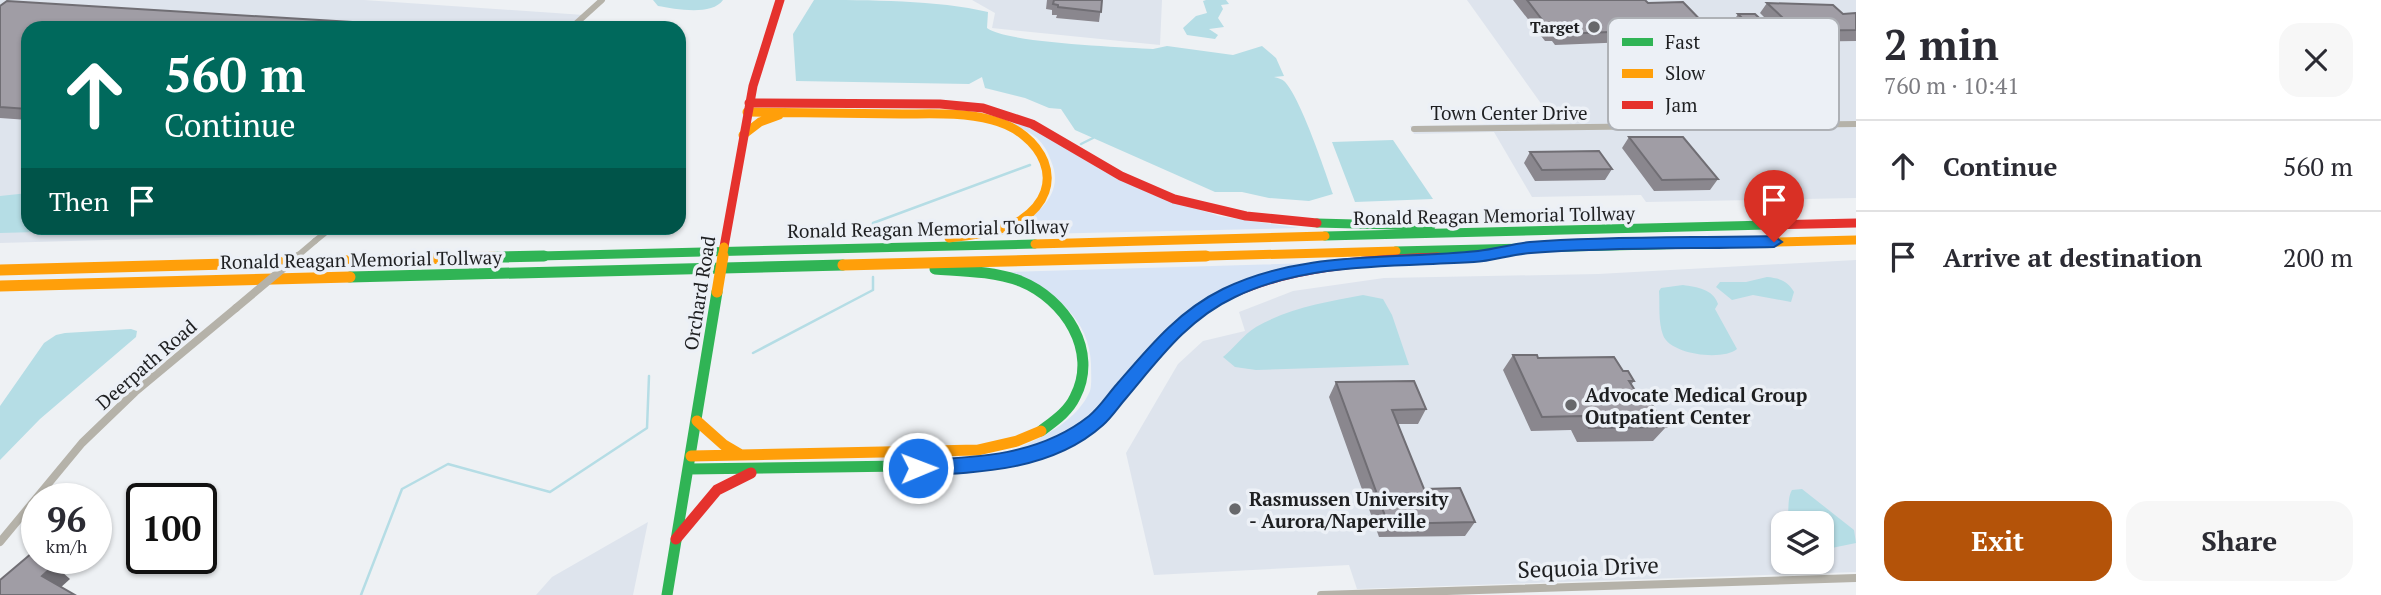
<!DOCTYPE html>
<meta charset="utf-8">
<style>
:root{--surface:#fff;--page:#f7f7f7;--text:#2b2b33;--muted:#7c7c81;--line:#e1e1e2;--accent:#b45309}
body{margin:0;font-family:"PT Serif",serif;background:var(--page);color:var(--text);height:100vh;display:flex;flex-direction:column;font-size:26px;white-space:nowrap}
*{box-sizing:border-box;margin:0}
p{font-size:23px;color:var(--muted)}
.icon{flex:none;width:38px;height:38px;fill:none;stroke:currentColor;stroke-width:2;stroke-linecap:round;stroke-linejoin:round}
.map{position:relative;flex:1;overflow:hidden}
.drawer{display:flex;flex-direction:column;background:var(--surface);width:525px}
.drawer>*{flex:none}
.top-card{position:absolute;left:21px;top:21px;width:665px;height:214px;border-radius:21px;box-shadow:0 2px 5px #0004;background:#00695c;color:#fff;overflow:hidden}
.buttons{position:absolute;left:1771px;top:511px;display:grid;gap:14px}
.buttons a{display:grid;place-items:center;width:63px;height:63px;border-radius:14px;background:var(--surface);box-shadow:0 2px 5px #0004;font-size:35px}
.speed{position:absolute;left:21px;top:483px;display:flex;gap:14px;font-size:35px;font-weight:700;text-align:center}
.speed>*{display:grid;place-content:center;width:91px;height:91px;border-radius:50%;background:var(--surface);box-shadow:0 2px 5px #0004;line-height:1}
.speed small{font-size:18px;font-weight:400}
.speed .limit{border:4px solid #111;border-radius:10px;background:#fff;color:#111}
.pin{position:absolute;display:grid;place-items:center;width:60px;height:60px;color:#fff;margin:-72px -30px;border-radius:50% 50% 50% 0;rotate:-45deg;box-shadow:0 0 7px #0007}
.pin .icon{rotate:45deg}
.me{position:absolute;width:77px;margin:-38px;rotate:89deg;stroke-linejoin:round;filter:drop-shadow(0 0 5px #0008)}
.turn{display:flex;align-items:center;gap:24px;height:147px;padding:0 28px;font-size:32px}
.turn .icon{width:91px;height:91px;stroke-width:2.5}
.turn b{display:block;font-size:49px;line-height:60px}
.then{display:flex;align-items:center;height:66px;padding:0 28px;background:#0003;gap:14px;font-size:26px}
.round{display:grid;place-items:center;flex:none;width:74px;height:74px;border-radius:21px;background:var(--page)}
.headline{display:flex;align-items:center;justify-content:space-between;height:119px;padding:0 28px}
h1{font-size:42px;font-weight:700;line-height:52px}
.primary-button{display:flex;gap:14px;margin-top:auto;padding:14px 28px}
.primary-button a{flex:1;height:80px;border-radius:21px;background:var(--accent);color:#fff;font-size:28px;font-weight:700;line-height:80px;text-align:center}
.primary-button a+a{background:var(--page);color:var(--text)}
ul{padding:0;list-style:none}
li{display:flex;align-items:center;gap:21px;height:91px;padding:0 28px;border-top:2px solid var(--line)}
li div{flex:1}
li b{display:block;font-size:26px}
li em{font-style:normal}
main{display:flex;flex:1;min-height:0}
.map>svg:first-child{display:block}
.built{fill:#dee4ed;fill-rule:evenodd}
.green{fill:#d8e4f5}
.water{fill:#b5dde5}
.lines{fill:none;stroke-linecap:round;stroke-linejoin:round}
.stream{stroke:#b5dde5;stroke-width:2.5}
.street-far1{stroke:#b5b2a9;stroke-width:6}
.street{stroke:#b5b2a9;stroke-width:8}
.fast-far1{stroke:#30b455;stroke-width:9}
.fast{stroke:#30b455;stroke-width:11}
.slow-far1{stroke:#ff9f0a;stroke-width:9}
.slow{stroke:#ff9f0a;stroke-width:11}
.jam-far1{stroke:#e5322d;stroke-width:9}
.jam{stroke:#e5322d;stroke-width:11}
.street-bridge-far1{stroke:#b5b2a9;stroke-width:6}
.street-bridge{stroke:#b5b2a9;stroke-width:8}
.slow-bridge-far1{stroke:#ff9f0a;stroke-width:9}
.slow-bridge{stroke:#ff9f0a;stroke-width:11}
.wall{fill:#8a878e}
.shaded-wall{fill:#706e74}
.building{fill:#a09da5;stroke:#706e74;stroke-width:2}
.route{fill:#1a73e8;stroke:#114b97;stroke-width:2}
.poi-dot{fill:#67686b;stroke:#ecf0f6;stroke-width:2.5}
.labels{text-anchor:middle;dominant-baseline:central;stroke-width:7;stroke-linejoin:round;paint-order:stroke}
.far-poi-label{font-size:16px;font-weight:bold;fill:#1e1f21;stroke:#ecf0f6;text-anchor:end}
.street-label{font-size:19px;fill:#1e1f21;stroke:#ecf0f6}
.poi-label{font-size:19px;font-weight:bold;fill:#1e1f21;stroke:#ecf0f6;text-anchor:start}
.near-street-label{font-size:23px;fill:#1e1f21;stroke:#ecf0f6}
.key{fill:#ecf0f6;stroke:#aeb1b6;stroke-width:2}
.key-label{font-size:19px;fill:#1e1f21}
</style>
<main>
<div class="map">
<svg width="1856" height="595" viewBox="0 0 1856 595">
<rect width="100%" height="100%" fill="#eef1f4"/>
<path class="built" d="M0,0h364l220,15 -16,13h-540v200h297l-8,6 -317,9z
M972,0h190l-2,45 -168,-17 3,-15z
M1467,0h389v198l-210,4 -5,-7 -109,2 -38,-65 -80,2 -4,-8 145,-3z
M1856,260v312l-499,17 -8,-24 -195,10 -28,-122 52,-89 25,-23 42,-10 -6,-19 54,-21 91,-13 214,-4zM1783,523h39v39h-39z
M648,522l-15,73h-97l16,-18z"/>
<path class="green" d="M1008,118l29,13 66,40 48,23 68,22 80,12 -300,7c27,-13 69,-35 52,-74 -3,-9 -7,-16 -14,-23 -8,-7 -26,-14 -29,-20z
M1312,263c-21,4 -43,7 -63,15 -70,25 -110,82 -158,135 -21,17 -43,27 -70,36l-1,-2c26,-11 58,-28 70,-56 2,-7 1,-19 1,-27 -1,-46 -40,-76 -81,-90l1,-2z"/>
<path class="water" d="M653,0h70c-11,16 -48,9 -65,6z
M814,0c54,0 124,0 174,12l-1,16c20,15 134,19 166,21l14,-3 66,9 29,-9 14,12 8,18 -10,1c4,1 8,2 10,4 16,15 41,90 49,113l-24,7 -40,-3 -27,-6h-27l-140,-62 -14,-21 -12,-1 -24,-10 -40,-10 -3,-11 -13,7 -173,-3 -3,-47z
M1206,0h20l3,4 -8,1 2,4 -5,9 6,9 -15,2 9,6 -3,4 -28,-4 -4,-7 13,-12 11,-3 -4,-12z
M1393,140l40,59 -78,3 -23,-60z
M28,193v35h153l-181,5v-37z
M1767,277c12,1 21,4 27,15l-3,10 -38,-7 -21,5 -16,-13 4,-5h26z
M1683,285c14,2 30,4 35,19l-3,5 22,40c-14,12 -67,6 -74,-14 -5,-14 -3,-29 -4,-44l2,-3z
M1363,295l20,4 9,16 17,50 -153,5 -21,-3 -12,-10c11,-9 20,-22 33,-30 33,-19 70,-25 107,-32z
M131,329l6,2 -1,6 -96,82 -40,41v-54l44,-63 12,-8 9,-2z
M1802,489l52,41 2,13 -34,7v-27h-37c6,-10 1,-23 7,-33z"/>
<g class="lines">
<path class="stream" d="M1081,144l12,-6
M872,229l1,-6 157,-58
M753,353l120,-63v-13
M361,595l41,-106 46,-25 102,28 97,-64 2,-52"/>
<path class="street-far1" d="M571,28l31,-28
M1414,129l442,-5
M315,241l16,-13"/>
<path class="street" d="M0,542l82,-99 53,-51 101,-84
M1321,595l535,-17"/>
<path class="fast-far1" d="M1317,223l114,3
M1325,236l443,-11
M1396,251l345,-8
M494,257l541,-13"/>
<path class="fast" d="M494,257l50,-1
M935,269c28,2 58,2 85,12 45,18 79,70 55,116 -7,15 -21,24 -34,34
M350,277l493,-12
M689,469l284,-4 67,-13 38,-18
M667,595l50,-303"/>
<path class="slow-far1" d="M747,112c52,1 103,1 155,2 29,0 60,-2 90,6 49,12 80,66 29,100 -21,13 -48,15 -72,18
M743,135l17,-13 19,-7
M1741,243l115,-3
M1035,244l290,-8
M473,258l21,-1
M1137,258l259,-7"/>
<path class="slow" d="M843,265l363,-9
M0,270l494,-13
M0,286l350,-9
M697,421l27,24 17,10
M691,456l287,-6 39,-9 24,-10"/>
<path class="jam-far1" d="M749,103l191,1 43,4 49,16 89,52 53,23 72,17 71,7
M1768,225l88,-2
M724,247l29,-161 27,-86"/>
<path class="jam" d="M1078,434c36,-30 59,-71 94,-102 73,-66 172,-70 266,-74
M676,539l41,-49 34,-17"/>
<path class="street-bridge-far1" d="M295,258l20,-17"/>
<path class="street-bridge" d="M236,308l62,-52"/>
<path class="slow-bridge-far1" d="M722,258l2,-11"/>
<path class="slow-bridge" d="M717,292l6,-36"/>
</g>
<path class="wall" d="M1047,0h55l-3,22 -43,-4 1,-3h-5v-5l-6,-1z
M1513,0h132l3,3 64,29 -7,11 -58,4 -18,-5 -74,3 -3,-4h-7z
M1767,3l76,11 13,-1v28l-67,1 -29,-29z
M0,6l28,22v92l-28,-2z
M1738,14l35,17 -8,11h-17l-17,-17z
M1629,137l89,42 -8,11 -56,1 -32,-43z
M1530,152l82,17 -7,11 -70,1 -11,-18z
M1513,355l25,3 85,13 11,10 -3,4 7,10 28,32 -13,14 -76,1 -6,-12 -40,1 -28,-61z
M1336,382l90,27 -8,15h-20l26,65 51,33 -10,14 -86,1 -50,-140z"/>
<path class="shaded-wall" d="M54,565l16,14 -11,10 -17,-13z"/>
<path class="building" d="M1054,0h48l-1,12 -43,-5v-2l-5,-1z
M1527,0h118l3,3 35,-1 29,30 -58,4 -19,-5 -74,3 -3,-4h-8z
M7,1l393,24 -2,3h-370v81l-28,-2v-101z
M1767,3l66,2 10,9 13,-1v17l-59,1z
M1738,14h17l18,17h-18z
M1629,137h54l35,42 -56,1z
M1599,151l13,18 -70,1 -12,-18z
M1513,355h24l1,3 76,-1 9,14h5l6,10h-5l9,14h8l20,32 -77,1 -7,-12 -40,1z
M1414,381l12,28 -34,1 32,79 36,-1 15,34 -87,2 -52,-142z
M32,553l5,3v2h4l13,7 -12,11 33,19h-75v-15z"/>
<path class="route" d="M1774,236l8,6 -8,5c-81,2 -162,0 -243,6 -19,1 -38,8 -57,9 -80,5 -166,0 -239,35 -47,22 -76,62 -108,100 -8,9 -15,20 -24,28 -50,45 -122,48 -185,50l-6,-2 -3,-5 3,-6 6,-2c60,-2 122,-5 171,-44 11,-9 19,-22 28,-32 32,-37 61,-73 106,-95 80,-39 169,-29 255,-38 17,-2 35,-7 52,-9 81,-6 163,-4 244,-6z"/>
<g class="poi-dot">
<circle cx="1594" cy="27" r="7"/>
<circle cx="1571" cy="405" r="7"/>
<circle cx="1235" cy="509" r="7"/>
</g>
<g class="labels">
<g class="far-poi-label">
<text x="1580" y="27">Target</text>
</g>
<g class="street-label">
<text x="1509" y="112">Town Center Drive</text>
<text transform="translate(1494 215) rotate(-1)">Ronald Reagan Memorial Tollway</text>
<text transform="translate(928 228) rotate(-1)">Ronald Reagan Memorial Tollway</text>
<text transform="translate(361 259) rotate(-1)">Ronald Reagan Memorial Tollway</text>
<text transform="translate(699 293) rotate(-81)">Orchard Road</text>
<text transform="translate(146 364) rotate(-41)">Deerpath Road</text>
</g>
<g class="poi-label">
<text x="1585" y="394">Advocate Medical Group<tspan x="1585" dy="22">Outpatient Center</tspan></text>
<text x="1249" y="498">Rasmussen University<tspan x="1249" dy="22">- Aurora/Naperville</tspan></text>
</g>
<g class="near-street-label">
<text transform="translate(1588 567) rotate(-2)">Sequoia Drive</text>
</g>
</g>
<rect x="1608" y="18" width="231" height="112" rx="10" class="key"/>
<rect x="1622" y="38" width="31" height="8" fill="#30b455"/>
<rect x="1622" y="69" width="31" height="9" fill="#ff9f0a"/>
<rect x="1622" y="101" width="31" height="8" fill="#e5322d"/>
<g class="key-label">
<text x="1665" y="49">Fast</text>
<text x="1665" y="80">Slow</text>
<text x="1665" y="112">Jam</text>
</g>
</svg>
<div class="buttons">
<a><svg class="icon" aria-label="layers" viewBox="0 0 24 24"><path d="M12 4l9 5-9 5-9-5zM3 14l9 5 9-5"/></svg></a>
</div>
<div class="speed"><div>96<small>km/h</small></div><div class="limit">100</div></div>
<div class="pin" style="left:1774px;top:242px;background:#d93025"><svg class="icon" aria-label="arrive" viewBox="0 0 24 24"><path d="M6 21V4h12l-3 4 3 4H6"/></svg></div>
<svg class="me" style="left:918px;top:468px" viewBox="-20 -20 40 40"><circle r="17" fill="#1a73e8" stroke="#fff" stroke-width="3"/><path d="M0-11L8 9 0 5-8 9z" fill="#fff"/></svg>
<div class="top-card">
<div class="turn"><svg class="icon" aria-label="ahead" viewBox="0 0 24 24"><path d="M12 20V5M6 11l6-6 6 6"/></svg><div><b>560 m</b>Continue</div></div>
<div class="then">Then<svg class="icon" aria-label="arrive" viewBox="0 0 24 24"><path d="M6 21V4h12l-3 4 3 4H6"/></svg></div>
</div>
</div>
<section class="drawer">
<div class="headline"><div><h1>2 min</h1><p>760 m · 10:41</p></div><a class="round"><svg class="icon" aria-label="close" viewBox="0 0 24 24"><path d="M6 6l12 12M18 6L6 18"/></svg></a></div>
<ul>
<li><svg class="icon" aria-label="ahead" viewBox="0 0 24 24"><path d="M12 20V5M6 11l6-6 6 6"/></svg><div><b>Continue</b></div><em>560 m</em></li>
<li><svg class="icon" aria-label="arrive" viewBox="0 0 24 24"><path d="M6 21V4h12l-3 4 3 4H6"/></svg><div><b>Arrive at destination</b></div><em>200 m</em></li>
</ul>
<div class="primary-button"><a>Exit</a><a>Share</a></div>
</section>
</main>
